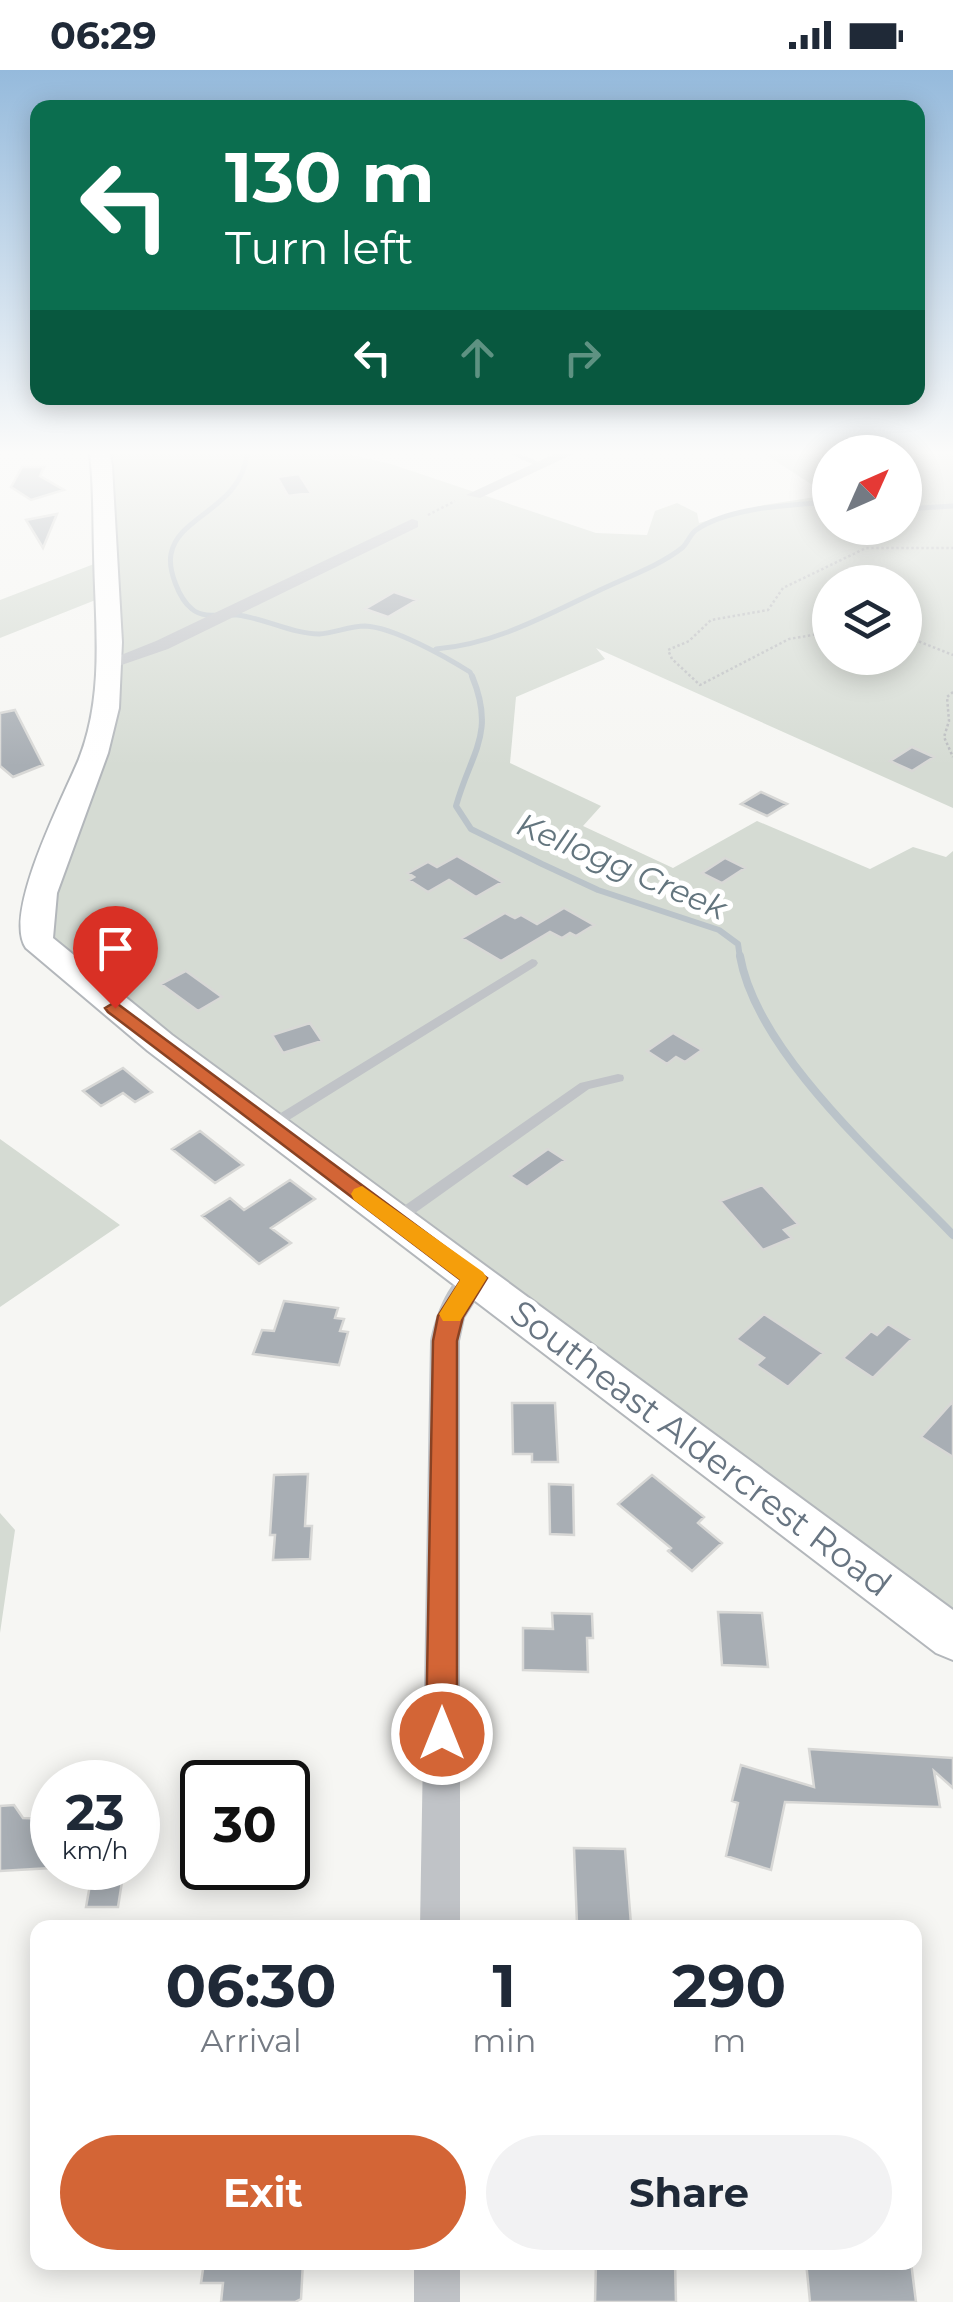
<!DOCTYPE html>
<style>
:root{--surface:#fff;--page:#f2f2f3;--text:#1f2937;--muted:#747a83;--accent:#d36536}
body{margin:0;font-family:Montserrat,sans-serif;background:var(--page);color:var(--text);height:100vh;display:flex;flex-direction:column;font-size:38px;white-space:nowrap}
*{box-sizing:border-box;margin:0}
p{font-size:32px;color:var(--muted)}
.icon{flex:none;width:55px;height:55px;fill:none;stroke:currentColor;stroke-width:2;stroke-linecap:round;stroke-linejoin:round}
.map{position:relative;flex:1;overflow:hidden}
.details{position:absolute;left:30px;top:1850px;width:892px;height:350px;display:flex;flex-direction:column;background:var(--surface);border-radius:20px;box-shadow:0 5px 25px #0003}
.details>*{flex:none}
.guide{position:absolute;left:30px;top:30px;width:895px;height:305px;border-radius:20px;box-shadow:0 5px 25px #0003;background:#0b6e4f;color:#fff;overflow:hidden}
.needle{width:65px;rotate:45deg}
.fabs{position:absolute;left:812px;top:365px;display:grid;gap:20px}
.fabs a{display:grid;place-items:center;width:110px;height:110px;border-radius:50%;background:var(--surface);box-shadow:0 5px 25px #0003;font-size:50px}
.speed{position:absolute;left:30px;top:1690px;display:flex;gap:20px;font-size:50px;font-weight:700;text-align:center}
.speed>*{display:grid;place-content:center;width:130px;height:130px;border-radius:50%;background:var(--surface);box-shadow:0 5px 25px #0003;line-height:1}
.speed small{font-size:25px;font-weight:400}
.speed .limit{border:5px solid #111;border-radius:15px;background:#fff;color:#111}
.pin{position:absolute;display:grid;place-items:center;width:85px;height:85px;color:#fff;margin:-102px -42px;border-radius:50% 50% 50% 0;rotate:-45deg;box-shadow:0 0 10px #0007}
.pin .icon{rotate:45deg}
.me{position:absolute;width:110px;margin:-55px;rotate:0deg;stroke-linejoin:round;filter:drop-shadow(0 0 8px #0008)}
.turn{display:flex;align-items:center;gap:35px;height:210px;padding:0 30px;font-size:45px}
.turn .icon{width:130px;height:130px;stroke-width:2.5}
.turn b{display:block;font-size:70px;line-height:85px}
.lanes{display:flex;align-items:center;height:95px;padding:0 30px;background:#0003;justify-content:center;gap:50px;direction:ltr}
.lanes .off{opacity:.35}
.eta{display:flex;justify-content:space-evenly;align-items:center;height:170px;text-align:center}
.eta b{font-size:60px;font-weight:700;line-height:70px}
.primary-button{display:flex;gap:20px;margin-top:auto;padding:20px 30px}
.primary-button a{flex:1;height:115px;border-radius:60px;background:var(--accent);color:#fff;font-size:40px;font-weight:700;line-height:115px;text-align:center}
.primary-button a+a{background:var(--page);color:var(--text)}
.status{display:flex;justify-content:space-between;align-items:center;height:70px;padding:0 50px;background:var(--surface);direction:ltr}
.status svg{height:28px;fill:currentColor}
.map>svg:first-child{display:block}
.green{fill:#d5dbd3;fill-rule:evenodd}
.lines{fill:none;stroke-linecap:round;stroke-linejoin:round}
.stream-far2{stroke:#bac3c9;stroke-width:5}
.stream-far1{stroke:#bac3c9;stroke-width:6}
.stream{stroke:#bac3c9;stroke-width:8}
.building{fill:#a8aeb4;stroke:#d8d8d6;stroke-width:2.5}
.secondary-casing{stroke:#b3b7bb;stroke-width:4}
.path{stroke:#babcbf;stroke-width:2.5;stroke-dasharray:2.5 2.5;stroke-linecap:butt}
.lane{fill:#c0c3c7;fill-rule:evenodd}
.street{fill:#c0c3c7;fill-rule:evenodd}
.secondary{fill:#fff;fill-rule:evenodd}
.route{fill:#d36536;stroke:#894223;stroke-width:2.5}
.slow{fill:#f59e0b}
.labels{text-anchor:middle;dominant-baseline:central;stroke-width:10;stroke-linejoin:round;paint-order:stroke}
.far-water-label{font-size:32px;font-style:italic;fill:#63757e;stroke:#fff}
.street-label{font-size:35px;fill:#687582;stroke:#fff}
</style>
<div class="status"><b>06:29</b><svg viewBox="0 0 49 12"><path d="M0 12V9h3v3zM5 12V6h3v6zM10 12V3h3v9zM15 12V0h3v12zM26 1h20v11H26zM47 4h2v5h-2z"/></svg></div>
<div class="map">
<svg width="953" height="2232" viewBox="0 0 953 2232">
<rect width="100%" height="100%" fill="#f6f6f3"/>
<path class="green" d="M105,384h242l44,10 205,69 51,2 8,-24 22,-8 20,10 2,10 65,-18 64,-10 -63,-41h65v74h75v-74h48v354l-357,-160 9,11 -89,38 -6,66 91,43 -18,20 90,42 84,-47 113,48 43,-22 33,10 7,-6v778l-900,-679 -10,-18 68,-205v-225zM830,512h75v76h-75z
M94,494l4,35 -98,39v-38z
M0,1069l120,86 -120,82z
M0,1443l15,17 -15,103z"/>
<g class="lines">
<path class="stream-far2" d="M247,384c-6,55 -69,61 -76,100 -3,16 8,45 21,55 11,10 31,5 45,6 27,3 55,19 82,19 15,-1 31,-8 46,-8 28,1 81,31 105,46l3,6
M905,439l48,-3
M436,579c60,-5 111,-34 164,-59 27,-13 59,-24 82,-42 6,-5 8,-14 14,-18 33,-23 95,-25 134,-28"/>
<path class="stream-far1" d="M472,606c24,58 -1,76 -16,130l15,23 71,35 56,26 121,40 19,14 2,14"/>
<path class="stream" d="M740,886c17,98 145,208 213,279"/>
</g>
<path class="building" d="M22,397h22l-4,9 24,14 -33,10 -20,-13z
M299,404l12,19 -23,3 -11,-19z
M57,444l-14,34 -17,-28z
M394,522l23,8 -29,17 -23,-8z
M15,640l28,55 -30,12 -13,-11v-53z
M912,677l22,10 -22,14 -22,-10z
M761,722l26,12 -20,12 -26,-12z
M457,786l45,26 -26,15 -27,-17 -21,12 -19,-12 5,-3 -6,-4 20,-11 9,5z
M725,788l20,10 -23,15 -20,-10z
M564,838l30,17 -18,11 -6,-3 -8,5 -12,-6 -49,29 -39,-23 43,-25 10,5 6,-3 16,9z
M186,901l36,26 -24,14 -37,-27z
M310,953l12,18 -39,12 -11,-18z
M673,963l29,17 -17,12 -9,-5 -9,7 -20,-13z
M123,998l29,24 -17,10 -12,-9 -22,13 -18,-15z
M200,1061l43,34 -28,18 -43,-34z
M548,1079l17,11 -38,27 -17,-11z
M290,1110l25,19 -44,29 20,15 -32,21 -57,-48 28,-18 14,12z
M762,1115l36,39 -14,6 8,8 -29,12 -43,-49z
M284,1231l54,7 -3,10 9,1 -4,12 8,1 -9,33 -86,-11 9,-24 12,1z
M764,1244l59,39 -35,34 -32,-22 8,-7 -28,-19z
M888,1254l24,15 -39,39 -30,-20 28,-27 6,4z
M953,1331v56l-32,-20z
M512,1333h43l3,59h-26v-8h-19z
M308,1404l-3,52h7l-2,33 -37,1 2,-25h-5l4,-60z
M652,1405l52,42 -6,6 24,20 -30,28 -24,-20 3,-3 -53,-44z
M549,1414l24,1 1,50 -24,-1z
M718,1542l44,1 6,54 -46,-2z
M552,1543l40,1 1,24h-6l1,34 -65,-2v-42l30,1z
M809,1679l144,9v30l-19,-17 6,36 -155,-5 -14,68 -45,-14 12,-53 -6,-2 9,-36 73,22z
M14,1735l9,13 29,1 -1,49 -51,3v-65z
M574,1778l51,1 6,75h-54z
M93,1798l31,1 -6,38h-32z
M204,2192h99l-2,37 -6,3h-74l2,-19h-22z
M596,2192h79l1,40h-81z
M806,2192h105l5,40h-106z"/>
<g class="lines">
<g class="secondary-casing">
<path id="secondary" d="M90,384h20l2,12 10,176 -3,66 -11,45 -51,140 -4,45 119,97 781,575v50l-17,-7 -788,-602 -122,-103c-24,-34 38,-152 53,-189 26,-66 16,-136 15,-205 -1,-34 0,-67 -4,-100z"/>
</g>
<path class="path" d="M428,445l27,-14
M830,562l-41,7 -89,46 -28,-26 -4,-9 21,-9 22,-21 57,-10 15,-22 83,-40h87
M905,566l48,19
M953,622l-6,5 2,24 -5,16 9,20"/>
<path class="lane" d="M510,384h10l26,11 -7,2z
M532,889l4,1 2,3 -2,3 -260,162h-10l-2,-3 2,-3z
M618,1004l5,1 1,3 -1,3 -34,8 -188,134h-10l-2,-4 2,-4 189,-132z"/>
<path class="street" d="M554,384h19l-93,44 -14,-3z
M412,449l6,2v6l-250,122 -58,20 -9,-6 55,-22z
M475,1197l10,3 5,8 -25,40 -5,23v587h-40l10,-587c5,-25 19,-66 45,-74z
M414,2192h46v40h-46z"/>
<use href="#secondary" class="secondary"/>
</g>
<linearGradient id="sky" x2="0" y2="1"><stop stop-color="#95badc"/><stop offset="0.55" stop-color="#fbfbfa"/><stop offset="1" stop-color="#fbfbfa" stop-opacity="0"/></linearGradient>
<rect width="953" height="696" fill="url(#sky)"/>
<path class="route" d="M115,932l372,276 -24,39 -6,24v393l-4,11 -11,4 -11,-4 -5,-11 7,-393 5,-25 23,-36 -353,-268 -3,-4z"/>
<path class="slow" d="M362,1116l121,86 4,6 -27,43h-17l-4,-7 21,-34 -106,-80 -3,-6 3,-5z"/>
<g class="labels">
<g class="far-water-label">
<text transform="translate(622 796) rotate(23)">Kellogg Creek</text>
</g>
<g class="street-label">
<text transform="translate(701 1378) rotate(37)">Southeast Aldercrest Road</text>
</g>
</g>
</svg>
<div class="fabs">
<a><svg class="needle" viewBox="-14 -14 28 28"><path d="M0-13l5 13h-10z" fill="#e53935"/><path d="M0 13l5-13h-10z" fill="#747a83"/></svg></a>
<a><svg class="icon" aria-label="layers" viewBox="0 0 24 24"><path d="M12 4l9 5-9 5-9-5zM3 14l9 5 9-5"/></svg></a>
</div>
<div class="speed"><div>23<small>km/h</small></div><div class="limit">30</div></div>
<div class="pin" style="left:115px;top:938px;background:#d93025"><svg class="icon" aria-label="arrive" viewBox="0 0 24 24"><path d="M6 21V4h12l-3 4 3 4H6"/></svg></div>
<svg class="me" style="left:442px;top:1664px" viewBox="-20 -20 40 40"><circle r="17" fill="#d36536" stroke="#fff" stroke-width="3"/><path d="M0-11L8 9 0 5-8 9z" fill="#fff"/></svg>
<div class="guide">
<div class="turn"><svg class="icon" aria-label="left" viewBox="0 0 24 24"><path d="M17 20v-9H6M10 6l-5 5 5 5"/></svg><div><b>130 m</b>Turn left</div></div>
<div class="lanes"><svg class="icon" aria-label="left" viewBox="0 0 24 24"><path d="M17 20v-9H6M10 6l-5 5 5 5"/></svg><svg class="icon off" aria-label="ahead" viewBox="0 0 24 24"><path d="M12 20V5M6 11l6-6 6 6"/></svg><svg class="icon off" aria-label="right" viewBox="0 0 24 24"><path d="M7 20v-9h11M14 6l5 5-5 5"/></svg></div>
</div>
<section class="details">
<div class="eta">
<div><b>06:30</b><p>Arrival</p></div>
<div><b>1</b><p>min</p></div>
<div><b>290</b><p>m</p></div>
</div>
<div class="primary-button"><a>Exit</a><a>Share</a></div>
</section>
</div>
